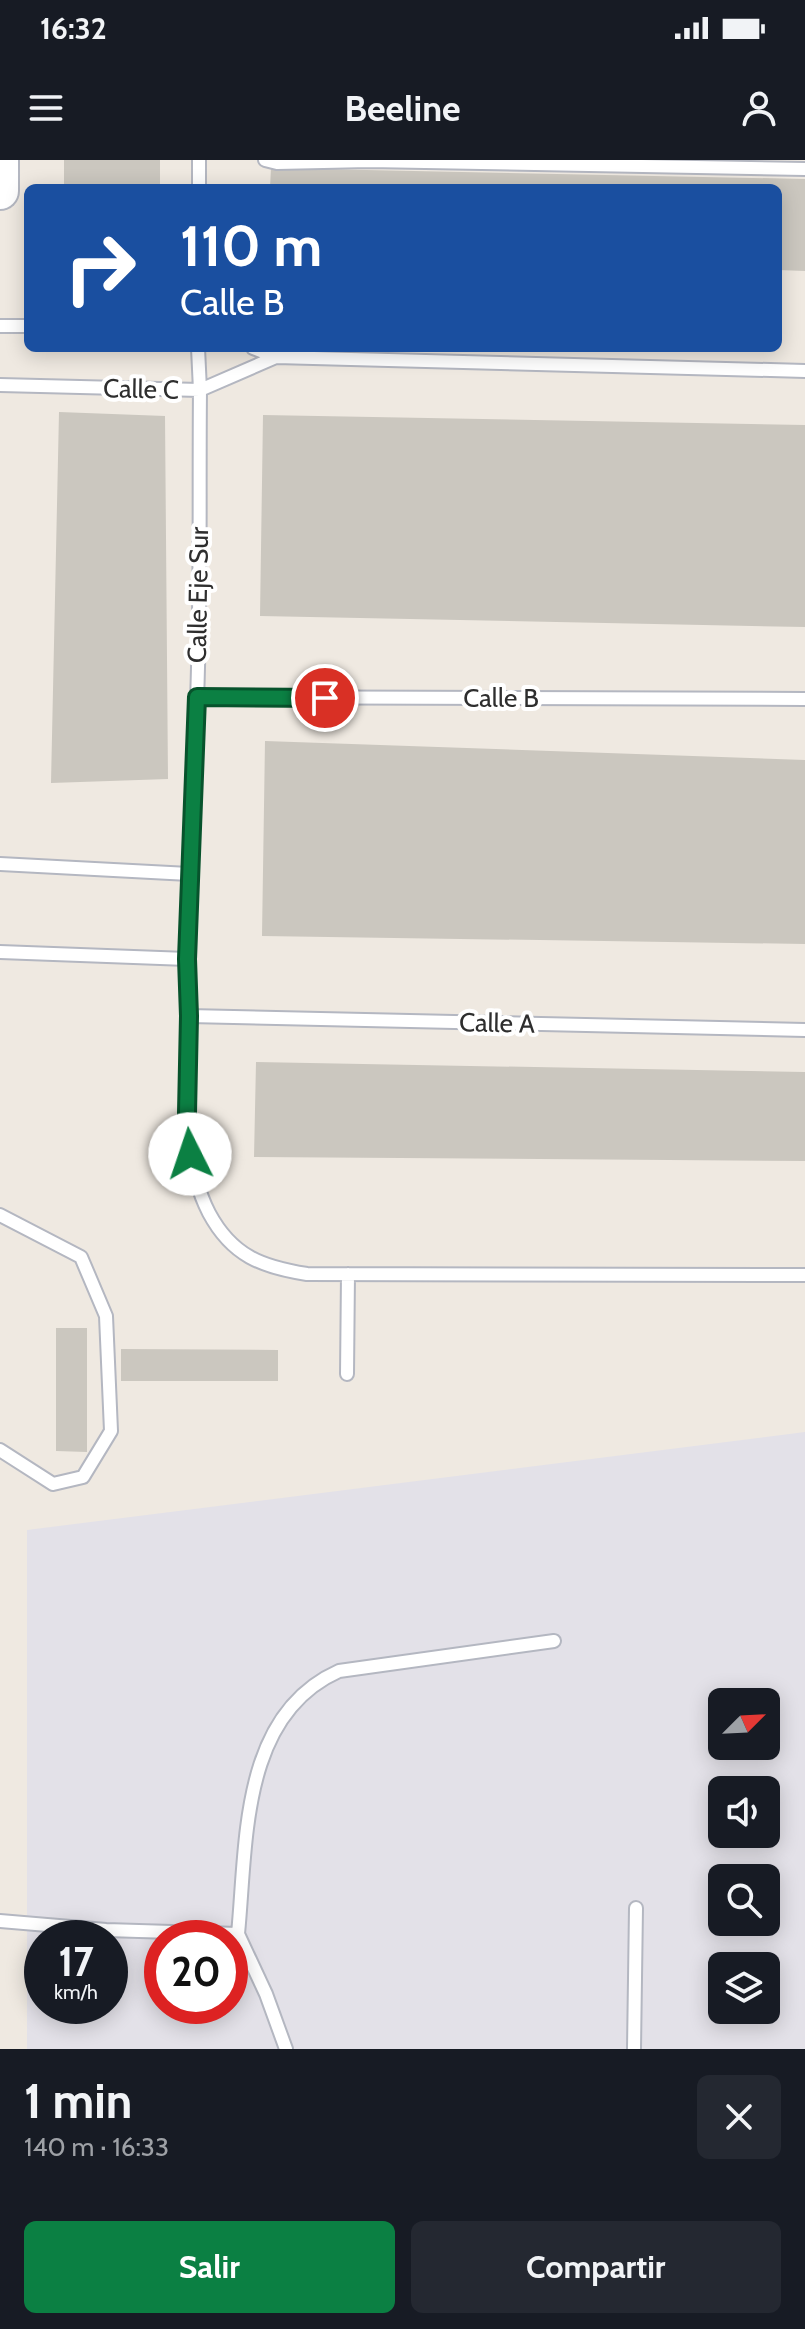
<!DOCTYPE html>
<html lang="es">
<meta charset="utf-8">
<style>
:root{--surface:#171b24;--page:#242831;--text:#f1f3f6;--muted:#9ea1a6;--accent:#0b8043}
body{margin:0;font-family:Cabin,sans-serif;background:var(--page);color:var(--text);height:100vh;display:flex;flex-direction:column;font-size:30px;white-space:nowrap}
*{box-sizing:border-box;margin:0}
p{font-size:26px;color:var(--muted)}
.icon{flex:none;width:44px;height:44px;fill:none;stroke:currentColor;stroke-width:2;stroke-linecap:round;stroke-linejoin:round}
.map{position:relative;height:1889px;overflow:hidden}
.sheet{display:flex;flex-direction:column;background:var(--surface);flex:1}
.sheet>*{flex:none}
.hud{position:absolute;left:24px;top:24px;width:758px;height:168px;border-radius:12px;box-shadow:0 4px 20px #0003;background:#1a4fa0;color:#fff;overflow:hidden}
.needle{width:52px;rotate:66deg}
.tools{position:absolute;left:708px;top:1528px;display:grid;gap:16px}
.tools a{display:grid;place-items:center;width:72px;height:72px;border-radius:12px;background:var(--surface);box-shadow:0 4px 20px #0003;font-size:40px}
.speed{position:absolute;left:24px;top:1760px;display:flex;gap:16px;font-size:40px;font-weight:700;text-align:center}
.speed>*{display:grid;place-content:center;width:104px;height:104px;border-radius:50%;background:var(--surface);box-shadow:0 4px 20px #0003;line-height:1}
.speed small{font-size:20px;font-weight:400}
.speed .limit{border:12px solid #d22;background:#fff;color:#111}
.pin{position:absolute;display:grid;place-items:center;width:68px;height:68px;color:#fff;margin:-34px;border:4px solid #fff;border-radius:50%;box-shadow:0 2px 8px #0007}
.me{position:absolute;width:88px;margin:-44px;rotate:356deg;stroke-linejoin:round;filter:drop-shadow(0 0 6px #0008)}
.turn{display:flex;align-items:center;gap:28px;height:168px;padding:0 24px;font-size:36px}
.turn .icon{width:104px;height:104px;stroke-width:2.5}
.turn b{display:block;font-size:56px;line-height:68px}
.round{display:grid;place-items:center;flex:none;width:84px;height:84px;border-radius:12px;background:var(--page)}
.headline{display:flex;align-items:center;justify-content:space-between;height:136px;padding:0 24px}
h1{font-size:48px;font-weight:700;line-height:60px}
.action{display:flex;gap:16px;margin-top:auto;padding:16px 24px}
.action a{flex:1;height:92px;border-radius:12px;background:var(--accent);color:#fff;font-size:32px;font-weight:700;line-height:92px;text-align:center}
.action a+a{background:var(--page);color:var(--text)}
.status{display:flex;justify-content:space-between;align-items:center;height:56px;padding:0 40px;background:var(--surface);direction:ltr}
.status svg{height:22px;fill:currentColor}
header{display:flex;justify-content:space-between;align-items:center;height:104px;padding:0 24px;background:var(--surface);font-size:36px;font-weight:700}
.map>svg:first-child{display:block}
.industrial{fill:#e3e1e8;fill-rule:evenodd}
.building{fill:#cbc7bf}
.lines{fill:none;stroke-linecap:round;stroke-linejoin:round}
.lane-casing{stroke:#b4b7c1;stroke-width:16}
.secondary-casing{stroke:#b4b7c1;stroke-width:40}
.lane{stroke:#fff;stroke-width:12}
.secondary{stroke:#fff;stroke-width:36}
.route-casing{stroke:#07532c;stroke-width:20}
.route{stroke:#0b8043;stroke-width:14}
.labels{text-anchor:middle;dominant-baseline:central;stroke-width:8;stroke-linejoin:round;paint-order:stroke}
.street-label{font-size:26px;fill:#2e2e2e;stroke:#fff}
</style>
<div class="status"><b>16:32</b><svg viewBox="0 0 49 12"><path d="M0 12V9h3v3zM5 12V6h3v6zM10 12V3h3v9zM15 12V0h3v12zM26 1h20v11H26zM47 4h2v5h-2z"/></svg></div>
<header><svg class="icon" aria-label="menu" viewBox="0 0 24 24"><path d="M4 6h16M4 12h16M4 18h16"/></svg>Beeline<svg class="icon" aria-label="person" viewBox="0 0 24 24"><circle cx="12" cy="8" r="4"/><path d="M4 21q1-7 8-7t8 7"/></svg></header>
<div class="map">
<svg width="805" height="1889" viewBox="0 0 805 1889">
<rect width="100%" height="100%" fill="#efe9e1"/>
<path class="industrial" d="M805,1272v617h-778v-519zM722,1542h44v44h-44zM722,1630h44v44h-44zM722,1718h44v44h-44zM42,1778h68v68h-68zM162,1778h68v68h-68zM722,1806h44v44h-44z"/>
<path class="building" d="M64,0h96v28h-96z
M271,8l534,11v92l-27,-1v-82h-508z
M59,252l106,4 3,363 -117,4z
M263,255l542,10v202l-545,-11z
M265,581l540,19v184l-543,-8z
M256,902l549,10v89l-551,-4z
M56,1168h31v124l-31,-1z
M121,1189l157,1v31h-157z"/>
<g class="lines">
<g class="lane-casing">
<path id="lane" d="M265,0l12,3 92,-2 436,8
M199,28v-28
M0,166h28
M198,188l2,42c-1,104 1,207 -3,310 -4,106 -9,210 -8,316 1,66 -11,136 20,197 23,43 53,54 98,61l498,1
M253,188l23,9 529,14
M0,225l200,5 76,-33
M197,537l608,2
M0,704l189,10
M0,792l187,7
M189,856l616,14
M0,1055l81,42 25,59 5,115 -28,46 -30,7 -53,-34
M347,1214l1,-100
M0,1761l106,9 132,4 28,60 20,55
M238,1774c9,-92 2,-219 101,-263l215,-30
M634,1889l2,-141"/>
</g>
<g class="secondary-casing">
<path id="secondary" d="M0,31v-31"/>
</g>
<use href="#lane" class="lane"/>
<use href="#secondary" class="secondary"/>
</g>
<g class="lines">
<g class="route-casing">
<path id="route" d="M190,994l-3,-41 2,-97 -2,-57 10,-262 128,1"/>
</g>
<use href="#route" class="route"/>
</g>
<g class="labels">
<g class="street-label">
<text transform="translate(141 229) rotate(1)">Calle C</text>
<text transform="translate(198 435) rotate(-89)">Calle Eje Sur</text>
<text x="501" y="538">Calle B</text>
<text transform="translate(497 863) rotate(1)">Calle A</text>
</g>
</g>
</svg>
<div class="tools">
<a><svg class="needle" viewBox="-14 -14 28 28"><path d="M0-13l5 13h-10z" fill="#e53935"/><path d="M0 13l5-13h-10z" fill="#9ea1a6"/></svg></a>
<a><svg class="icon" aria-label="sound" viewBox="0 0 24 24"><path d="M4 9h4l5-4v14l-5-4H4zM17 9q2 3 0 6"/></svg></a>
<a><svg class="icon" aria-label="search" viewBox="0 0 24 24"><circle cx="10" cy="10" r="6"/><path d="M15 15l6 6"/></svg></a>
<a><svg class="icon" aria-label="layers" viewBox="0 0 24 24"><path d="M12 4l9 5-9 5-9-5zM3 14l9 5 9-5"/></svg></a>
</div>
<div class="speed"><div>17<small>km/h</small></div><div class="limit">20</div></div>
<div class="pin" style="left:325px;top:538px;background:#d93025"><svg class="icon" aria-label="arrive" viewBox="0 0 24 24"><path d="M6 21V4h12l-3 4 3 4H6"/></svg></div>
<svg class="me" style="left:190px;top:994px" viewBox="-20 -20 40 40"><circle r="19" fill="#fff"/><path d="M0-13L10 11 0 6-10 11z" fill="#0b8043"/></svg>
<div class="hud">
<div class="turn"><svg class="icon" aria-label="right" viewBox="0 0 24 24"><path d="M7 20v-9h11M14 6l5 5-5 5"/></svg><div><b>110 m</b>Calle B</div></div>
</div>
</div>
<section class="sheet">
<div class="headline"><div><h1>1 min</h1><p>140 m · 16:33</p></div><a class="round"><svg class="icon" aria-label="close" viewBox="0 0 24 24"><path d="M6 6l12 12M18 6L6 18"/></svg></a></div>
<div class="action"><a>Salir</a><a>Compartir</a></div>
</section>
